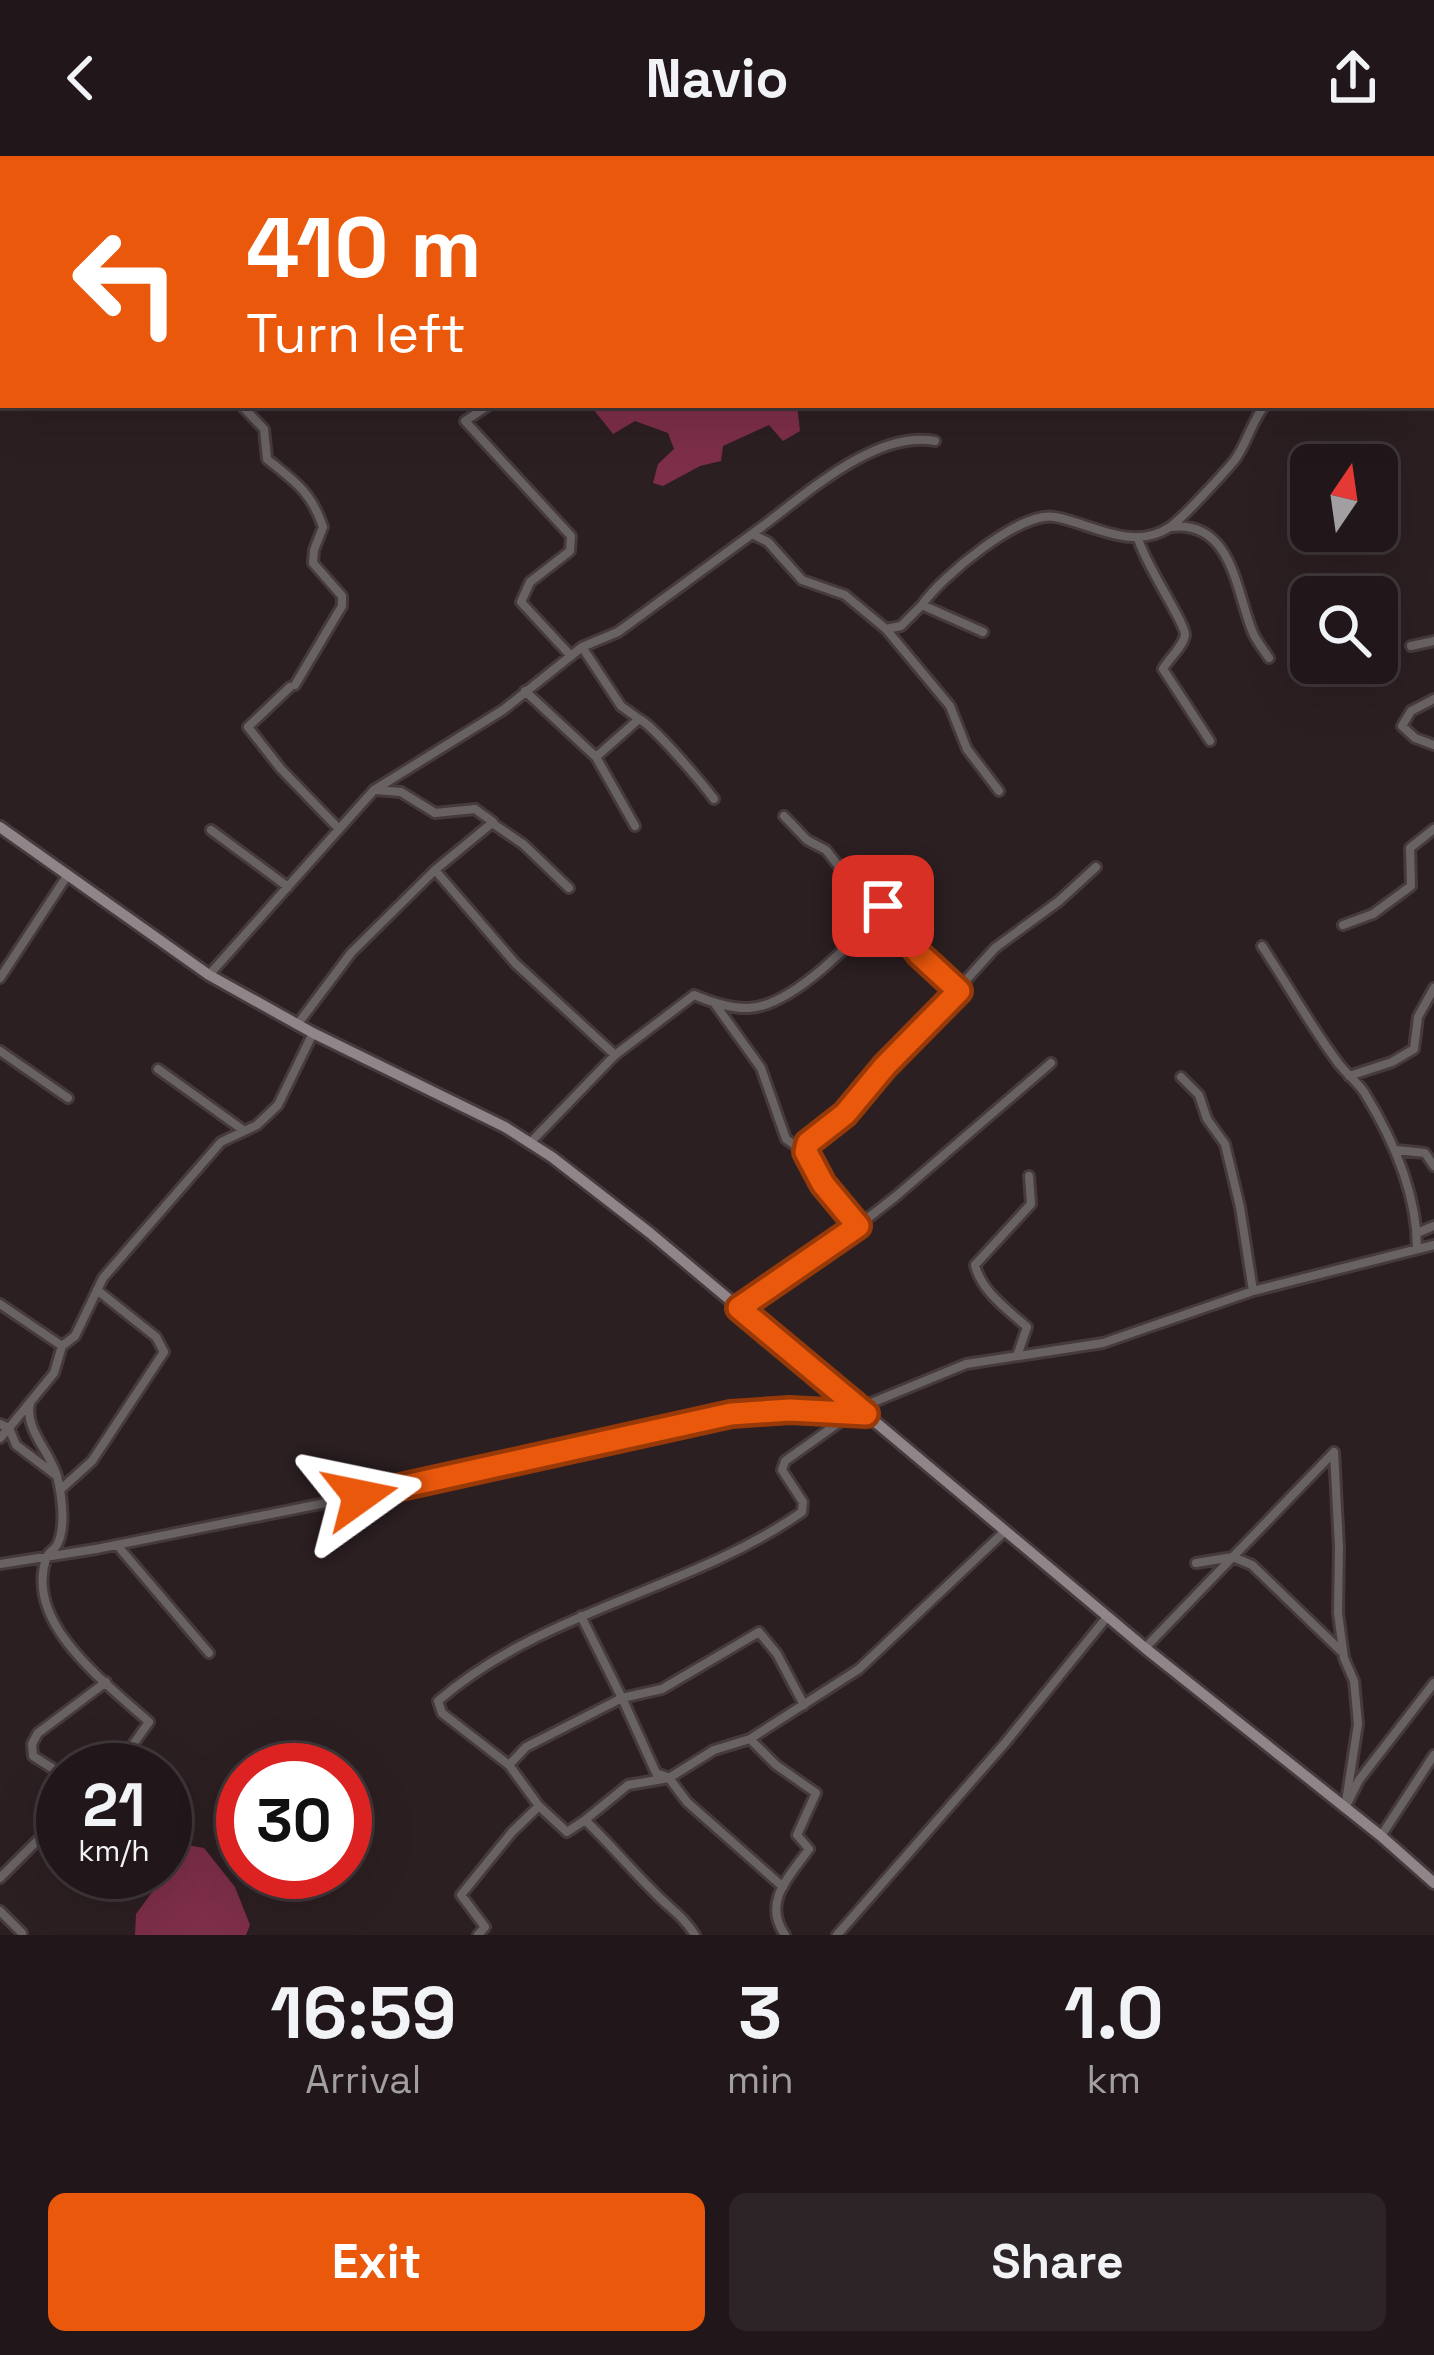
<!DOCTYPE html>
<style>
:root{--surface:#21171a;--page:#2d2427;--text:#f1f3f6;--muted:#a29fa2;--line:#3e3639;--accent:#ea580c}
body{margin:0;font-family:"Space Grotesk",sans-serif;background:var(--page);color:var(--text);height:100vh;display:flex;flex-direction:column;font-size:45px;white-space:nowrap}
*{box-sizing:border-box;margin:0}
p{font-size:39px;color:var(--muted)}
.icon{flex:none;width:66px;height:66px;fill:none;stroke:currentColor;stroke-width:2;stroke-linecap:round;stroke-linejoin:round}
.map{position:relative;height:1779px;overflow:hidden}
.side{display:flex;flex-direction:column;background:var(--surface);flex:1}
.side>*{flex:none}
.top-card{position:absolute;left:0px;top:0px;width:1434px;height:252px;box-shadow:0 12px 48px #0002,0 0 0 3px var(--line);background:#ea580c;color:#fff;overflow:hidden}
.needle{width:78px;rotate:13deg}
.tools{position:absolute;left:1290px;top:288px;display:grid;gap:24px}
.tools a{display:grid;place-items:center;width:108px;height:108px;border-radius:18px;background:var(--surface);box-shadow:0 12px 48px #0002,0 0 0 3px var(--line);font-size:60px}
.speed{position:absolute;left:36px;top:1587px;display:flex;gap:24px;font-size:60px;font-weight:700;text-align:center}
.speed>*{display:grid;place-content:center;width:156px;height:156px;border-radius:50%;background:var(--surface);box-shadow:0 12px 48px #0002,0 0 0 3px var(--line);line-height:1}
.speed small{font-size:30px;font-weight:400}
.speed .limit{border:18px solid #d22;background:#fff;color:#111}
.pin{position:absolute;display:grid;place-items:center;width:102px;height:102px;color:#fff;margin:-51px;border-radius:24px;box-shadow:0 6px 18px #0006}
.me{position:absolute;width:132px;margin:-66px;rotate:78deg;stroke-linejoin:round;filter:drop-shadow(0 0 9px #0008)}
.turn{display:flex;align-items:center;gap:42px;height:252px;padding:0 48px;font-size:54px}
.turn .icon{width:156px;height:156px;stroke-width:2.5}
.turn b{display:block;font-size:84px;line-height:102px}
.eta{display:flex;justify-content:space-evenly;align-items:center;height:204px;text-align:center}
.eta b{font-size:72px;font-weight:600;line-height:84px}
.button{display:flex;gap:24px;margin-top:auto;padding:24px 48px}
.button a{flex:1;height:138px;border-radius:18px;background:var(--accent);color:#fff;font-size:48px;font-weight:600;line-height:138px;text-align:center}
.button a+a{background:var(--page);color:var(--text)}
header{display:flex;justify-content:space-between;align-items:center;height:156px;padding:0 48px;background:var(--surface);font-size:54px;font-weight:600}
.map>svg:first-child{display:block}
.forest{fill:#7d2e49}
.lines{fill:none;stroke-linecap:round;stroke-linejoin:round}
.minor-casing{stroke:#463a3d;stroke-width:14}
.secondary-casing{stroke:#463a3d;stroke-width:16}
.minor{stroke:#696263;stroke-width:8}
.secondary{stroke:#908588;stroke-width:10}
.route-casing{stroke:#983908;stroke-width:30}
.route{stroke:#ea580c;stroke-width:21}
</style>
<header><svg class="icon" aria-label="back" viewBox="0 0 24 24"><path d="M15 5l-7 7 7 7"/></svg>Navio<svg class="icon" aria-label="share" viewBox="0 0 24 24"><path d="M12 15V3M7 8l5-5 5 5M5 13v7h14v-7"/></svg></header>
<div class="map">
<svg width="1434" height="1779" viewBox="0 0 1434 1779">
<rect width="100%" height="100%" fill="#2c1f22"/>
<path class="forest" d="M590,249h207l3,26 -17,10 -14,-16 -46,21 -2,15 -21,5 -37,20 -10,-3 5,-19 16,-15 -6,-16 -33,-12 -22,13z
M187,1689l17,3 31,39 15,38 -4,10h-111l1,-21z"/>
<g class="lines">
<g class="minor-casing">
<path id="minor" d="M692,0l4,3
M1032,3l1,-3
M1431,174l3,1
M0,183l3,2
M241,249l23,24 3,30c27,22 44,32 56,68l-9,23 -1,13 29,33v10l-47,79
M489,249l-24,16 106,115 -1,15 -40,31 -9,20 50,54
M1171,371c62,-7 65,66 82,106 4,9 11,17 16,25
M752,378c48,-34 121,-105 183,-93
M1138,382c5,23 48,86 47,97 -2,12 -16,23 -22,34l47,72
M922,449c19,-28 99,-95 133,-88 38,7 77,35 115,10 14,-10 52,-52 64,-66 13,-17 17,-39 31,-56
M886,473l64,77 17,43 32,42
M1411,490l23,-5
M582,491l39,59 18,13 -43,38
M290,531l-42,40 33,42 58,60
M525,535l71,66 39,69
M1434,543l-23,12 -9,15 13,12 19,7
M639,563c14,6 63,64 75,80
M376,634l25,2 34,21 40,-4 18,13
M784,660l23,24 19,10 22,28 35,28 36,48 40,37
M211,674l77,57
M435,714l80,93 100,92
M1343,769l30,-11 38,-28 -1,-38 24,-19
M1262,790c26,39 49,81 77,118 8,10 18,18 25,28 29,47 53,101 53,156
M209,819l165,-185 129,-80 79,-63 36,-15 134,-98 16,8 34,38 43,15 41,34 15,-3 21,-21 61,27
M0,822l67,-102
M715,848l46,64 25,71 19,13
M297,869l54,-72 84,-83 57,-47 31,21 46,44
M0,895l68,47
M158,913l85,61
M1349,920l43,-14 22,-13 4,-32 16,-29
M1181,921l18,18 8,24 18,25 15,63 13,84
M530,987l85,-88 79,-60c17,7 37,14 55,13 44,-2 109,-70 134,-102
M1396,994l29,3 9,13
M858,1070l-35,-42 -18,-32 3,-9 37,-29 150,-166 64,-47 37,-34
M1417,1077l17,-7
M0,1148l62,42
M740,1151l69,-43 86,-67 156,-134
M1018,1197l9,-26c-19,-17 -46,-36 -52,-62l56,-61 -2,-28
M30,1248c-6,27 23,50 28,76 4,18 8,48 -1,65 -5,8 -8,5 -11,14 -22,66 63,126 103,163l-34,48
M859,1252l107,-44 137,-21 150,-52 181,-46
M0,1268l9,4 -9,10
M57,1320l-41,-31 -7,-17 45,-55 8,-27 13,-10 28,-58 118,-136 36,-17 21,-20 35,-72
M60,1334l32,-29 72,-109 -8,-15 -59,-47
M117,1389l92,108
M1196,1407l37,-6 19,8 89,86
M0,1408l96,-15 304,-61 331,-74 60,-4 74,4
M581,1460l41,82 40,-9 97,-57 18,22 27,51
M1145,1492l189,-196 5,95 -1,66 6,45 10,23 4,43 -13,84 14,-28 75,-97
M750,1583l-36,11 -45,28 18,24 96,85
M509,1609l17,-18 96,-49 34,75 11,4
M63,1619l-30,-19 -1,-12 6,-11 68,-51
M669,1622l-41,7 -43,35c27,26 49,53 76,79 14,13 24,20 34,36
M585,1664l-18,12 -28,-26 -30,-41 -67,-52 -4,-12c106,-92 251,-110 364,-189l1,-10 -21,-32 3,-9 66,-47
M48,1677l15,16
M1381,1680l53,-81
M85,1716l11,12
M0,1722l63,-63
M0,1755l22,22
M478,1779l7,-8 -24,-32 51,-63 27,-26
M785,1779c-23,-33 4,-58 24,-86l-12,-14 19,-42 -40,-28 -26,-26 109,-70 145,-137
M837,1779l168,-192 102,-126"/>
</g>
<g class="secondary-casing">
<path id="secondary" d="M0,671l209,148 104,58 192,94 47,30 98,76 495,415 236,188 53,47"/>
</g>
<use href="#minor" class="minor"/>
<use href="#secondary" class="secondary"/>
</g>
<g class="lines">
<g class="route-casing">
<path id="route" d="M360,1340l371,-82 59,-4 76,4 -127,-106 119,-82 -35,-42 -17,-32 2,-9 37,-29 40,-48 74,-75 -40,-37 -36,-48"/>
</g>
<use href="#route" class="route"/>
</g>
</svg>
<div class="tools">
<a><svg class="needle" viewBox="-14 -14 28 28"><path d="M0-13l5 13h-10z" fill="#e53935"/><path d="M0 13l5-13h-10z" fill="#a29fa2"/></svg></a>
<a><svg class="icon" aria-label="search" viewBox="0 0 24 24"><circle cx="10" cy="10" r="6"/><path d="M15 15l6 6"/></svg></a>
</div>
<div class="speed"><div>21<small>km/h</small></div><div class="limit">30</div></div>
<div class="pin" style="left:883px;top:750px;background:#d93025"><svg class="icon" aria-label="arrive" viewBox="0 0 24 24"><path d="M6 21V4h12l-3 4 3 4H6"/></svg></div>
<svg class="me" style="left:360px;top:1340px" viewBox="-20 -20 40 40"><path d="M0-17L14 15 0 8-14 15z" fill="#ea580c" stroke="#fff" stroke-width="4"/></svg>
<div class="top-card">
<div class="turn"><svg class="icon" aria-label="left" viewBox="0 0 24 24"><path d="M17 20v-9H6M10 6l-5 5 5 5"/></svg><div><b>410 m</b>Turn left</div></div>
</div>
</div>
<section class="side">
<div class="eta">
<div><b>16:59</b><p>Arrival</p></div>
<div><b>3</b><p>min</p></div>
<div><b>1.0</b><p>km</p></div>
</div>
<div class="button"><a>Exit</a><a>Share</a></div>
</section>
